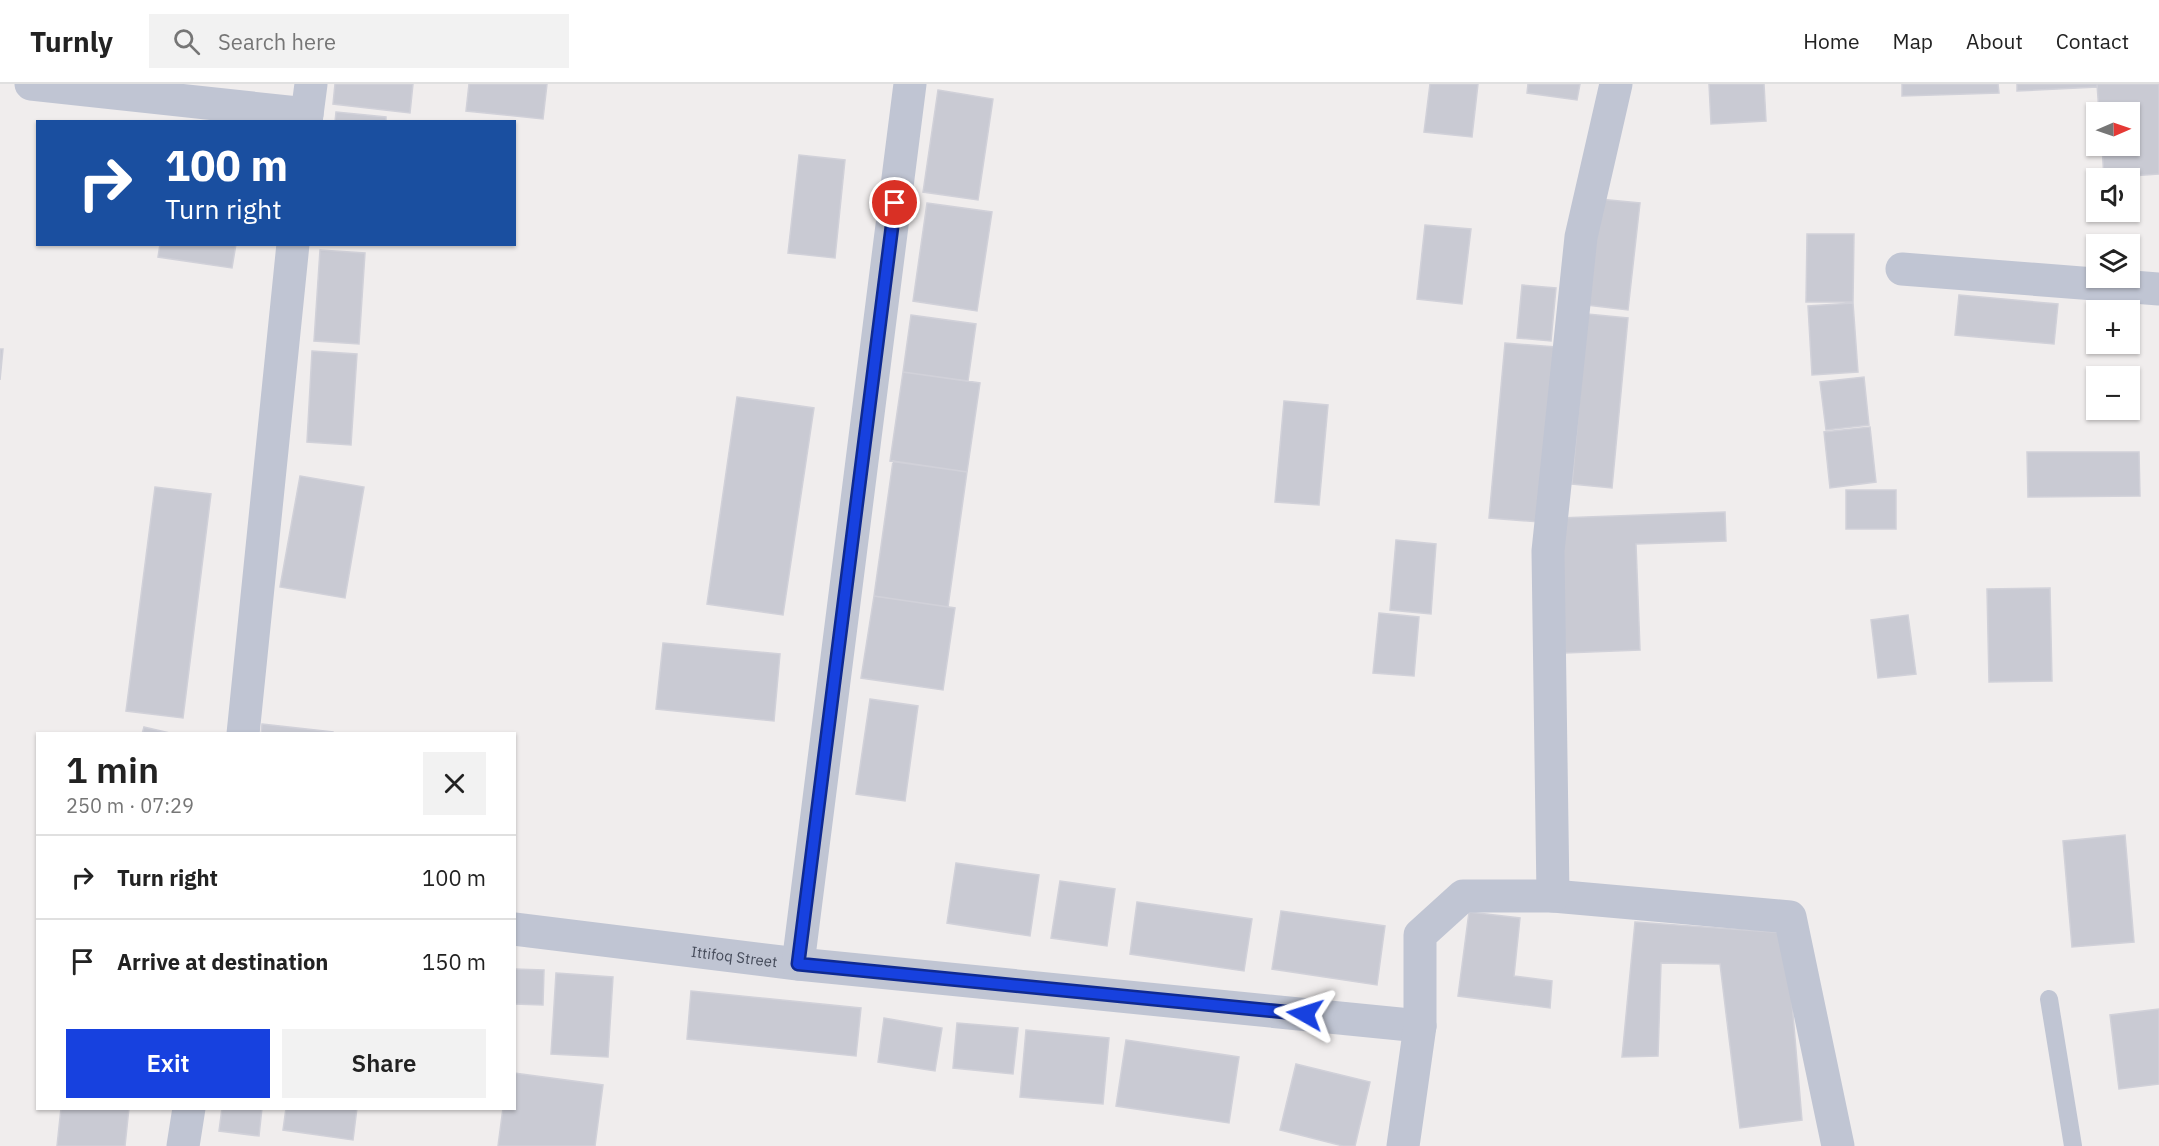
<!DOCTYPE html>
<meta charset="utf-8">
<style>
:root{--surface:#fff;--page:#f2f2f2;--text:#222;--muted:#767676;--line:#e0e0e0;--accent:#1741df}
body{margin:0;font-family:"IBM Plex Sans",sans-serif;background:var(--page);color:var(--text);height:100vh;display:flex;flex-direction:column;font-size:22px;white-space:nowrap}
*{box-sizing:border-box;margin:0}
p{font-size:20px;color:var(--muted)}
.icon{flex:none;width:33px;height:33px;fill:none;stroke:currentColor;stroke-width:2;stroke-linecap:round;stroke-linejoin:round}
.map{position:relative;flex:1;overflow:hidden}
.drawer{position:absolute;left:36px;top:648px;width:480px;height:378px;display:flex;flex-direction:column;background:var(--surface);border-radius:0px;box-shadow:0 2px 4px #0004}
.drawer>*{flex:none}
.top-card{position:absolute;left:36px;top:36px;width:480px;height:126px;border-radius:0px;box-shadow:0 2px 4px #0004;background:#1a4fa0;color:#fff;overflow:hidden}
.needle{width:39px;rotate:88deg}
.buttons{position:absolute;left:2086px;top:18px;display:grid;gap:12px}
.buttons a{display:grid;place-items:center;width:54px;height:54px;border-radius:0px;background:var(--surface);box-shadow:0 2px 4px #0004;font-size:30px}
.pin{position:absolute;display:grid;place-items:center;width:51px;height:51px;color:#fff;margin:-26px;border:3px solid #fff;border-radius:50%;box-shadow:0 2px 6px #0007}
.me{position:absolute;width:66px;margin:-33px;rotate:276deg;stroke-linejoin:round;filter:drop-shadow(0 0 4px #0008)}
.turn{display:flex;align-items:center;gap:21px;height:126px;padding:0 30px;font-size:27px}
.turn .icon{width:78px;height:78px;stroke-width:2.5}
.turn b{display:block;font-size:42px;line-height:51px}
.round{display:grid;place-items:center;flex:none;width:63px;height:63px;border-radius:0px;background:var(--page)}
.head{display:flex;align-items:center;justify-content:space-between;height:102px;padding:0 30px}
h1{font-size:36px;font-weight:600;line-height:45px}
.cta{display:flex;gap:12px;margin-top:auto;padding:12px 30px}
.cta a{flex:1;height:69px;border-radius:0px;background:var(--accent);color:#fff;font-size:24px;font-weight:600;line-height:69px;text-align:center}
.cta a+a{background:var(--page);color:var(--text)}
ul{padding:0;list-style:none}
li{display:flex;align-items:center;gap:18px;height:84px;padding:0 30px;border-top:2px solid var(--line)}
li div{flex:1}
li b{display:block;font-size:22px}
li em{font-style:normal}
header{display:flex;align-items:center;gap:36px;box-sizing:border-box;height:84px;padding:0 30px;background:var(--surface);border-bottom:2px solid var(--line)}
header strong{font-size:28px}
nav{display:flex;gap:33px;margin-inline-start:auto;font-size:21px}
.search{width:420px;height:54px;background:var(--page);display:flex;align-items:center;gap:15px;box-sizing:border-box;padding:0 21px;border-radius:0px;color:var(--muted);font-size:22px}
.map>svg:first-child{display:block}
.building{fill:#c9cad3;stroke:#d1d1d9;stroke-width:1.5}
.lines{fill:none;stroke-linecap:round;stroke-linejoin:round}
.lane{stroke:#c0c5d3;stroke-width:18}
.street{stroke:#c0c5d3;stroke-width:33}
.route-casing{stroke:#0f2a91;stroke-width:15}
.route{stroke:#1741df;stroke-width:10}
.labels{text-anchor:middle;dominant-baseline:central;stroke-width:6;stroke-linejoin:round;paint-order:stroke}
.street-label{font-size:15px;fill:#454b5a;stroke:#fff}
</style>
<header>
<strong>Turnly</strong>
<div class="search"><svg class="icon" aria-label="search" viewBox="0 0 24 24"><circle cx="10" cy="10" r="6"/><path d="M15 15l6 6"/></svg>Search here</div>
<nav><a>Home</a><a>Map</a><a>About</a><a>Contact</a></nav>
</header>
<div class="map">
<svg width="2159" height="1062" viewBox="0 0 2159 1062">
<rect width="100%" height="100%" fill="#f0eded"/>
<path class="building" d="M335,0h78l-3,29 -77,-9z
M469,0h78l-4,35 -77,-8z
M1430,0h48l-6,53 -48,-5z
M1528,0h52l-3,16 -50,-7z
M1709,0h55l2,37 -55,3z
M1902,0h96l1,9 -97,3z
M2017,0h80v3l-80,4z
M2097,0h62v90l-55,4 -2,-32h28v-34h-31z
M938,6l55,9 -15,101 -55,-8z
M336,28l50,5v5h-51z
M799,71l46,5 -10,98 -47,-5z
M1599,115l41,4 -12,107 -41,-5z
M927,119l65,9 -15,99 -64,-10z
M1425,141l46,4 -9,75 -45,-5z
M1807,150h47l-1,68h-47z
M160,160h76l-4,24 -74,-11z
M320,166l45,3 -6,91 -45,-3z
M1522,201l34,3 -5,53 -34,-3z
M1959,211l99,9 -4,40 -99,-9z
M1853,219l5,69 -46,3 -4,-69z
M1587,230l41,4 -16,170 -40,-4z
M911,231l65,9 -8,57 -65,-9z
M1505,259l51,4 -16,175 -51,-4z
M0,265h3l-3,31z
M312,267l45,3 -6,91 -44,-3z
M903,288l77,11 -13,89 -77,-11z
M1864,293l5,48 -43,5 -6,-48z
M737,313l77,11 -31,207 -76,-11z
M1284,317l44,4 -9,100 -44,-3z
M1870,343l6,55 -46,6 -6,-56z
M2027,368h112l1,44 -112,1z
M893,377l74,11 -19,135 -74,-11z
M300,392l64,11 -19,111 -65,-11z
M155,403l56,7 -28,224 -57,-7z
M1846,406h50v39h-50z
M1725,428l1,29 -90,3 4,106 -75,3 -6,-135z
M1396,456l40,4 -5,70 -41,-4z
M2050,504l2,93 -63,1 -2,-93z
M874,512l81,12 -12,82 -82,-12z
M1379,529l40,4 -5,59 -41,-3z
M1908,531l8,59 -38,4 -7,-58z
M663,559l117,11 -6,67 -118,-12z
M870,615l48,7 -13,95 -49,-7z
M262,640l71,8v2h-72z
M144,643l30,7h-32z
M2125,751l9,107 -62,5 -9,-106z
M956,779l83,12 -9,61 -83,-13z
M1060,797l55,8 -8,57 -56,-8z
M1137,818l115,17 -8,52 -114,-17z
M1281,827l104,15 -8,59 -105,-16z
M1469,828l51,6 -6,58 38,5 -2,27 -92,-12z
M1635,838l151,11 16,187 -62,8 -20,-164 -59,-1 -3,93 -36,1z
M514,885l30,1 -1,35 -29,-1z
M556,889l57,4 -5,80 -57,-3z
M691,907l170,17 -5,48 -169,-17z
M2159,925v75l-40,5 -9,-74z
M884,934l58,10 -7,43 -57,-9z
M957,939l61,5 -5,46 -60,-6z
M1026,946l83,8 -6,66 -83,-7z
M1126,956l113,17 -10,66 -113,-17z
M1296,980l74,18 -15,64h-12l-63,-16z
M514,989l89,12 -8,61h-97l5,-38h11z
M61,1024h68l-4,38h-68z
M222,1024h40l-3,28 -40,-5z
M286,1024h71l-4,32 -70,-10z"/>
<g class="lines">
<path class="lane" d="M2049,915l24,147"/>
<g class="street">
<path d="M31,0l276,30"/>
<path d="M306,38l5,-38"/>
<path d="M1902,185l257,20"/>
<path d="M243,650l50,-490"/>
<path d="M1553,812l237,21 48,229"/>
<path id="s1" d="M514,845l284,35 622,62"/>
<path d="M798,880l112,-880"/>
<path d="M183,1062l6,-38"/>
<path d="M1403,1062l17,-120v-91l43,-39h90l-5,-345 33,-314 35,-153"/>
</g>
</g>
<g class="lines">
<g class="route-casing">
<path id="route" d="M895,119l-97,761 507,50"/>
</g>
<use href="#route" class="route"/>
</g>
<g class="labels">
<g class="street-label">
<text stroke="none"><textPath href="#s1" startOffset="222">Ittifoq Street</textPath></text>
</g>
</g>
</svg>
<div class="buttons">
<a><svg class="needle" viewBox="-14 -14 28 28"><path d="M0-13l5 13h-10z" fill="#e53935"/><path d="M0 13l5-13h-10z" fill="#767676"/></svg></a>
<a><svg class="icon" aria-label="sound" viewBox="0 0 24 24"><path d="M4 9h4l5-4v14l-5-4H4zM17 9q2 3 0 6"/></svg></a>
<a><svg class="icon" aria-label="layers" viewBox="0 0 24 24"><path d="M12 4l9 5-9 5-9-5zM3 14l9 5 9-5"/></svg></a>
<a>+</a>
<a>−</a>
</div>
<div class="pin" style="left:895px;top:119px;background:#d93025"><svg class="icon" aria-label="arrive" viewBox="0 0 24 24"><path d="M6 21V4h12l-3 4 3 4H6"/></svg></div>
<svg class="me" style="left:1305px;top:930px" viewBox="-20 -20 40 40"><path d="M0-17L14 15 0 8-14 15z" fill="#1741df" stroke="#fff" stroke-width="4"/></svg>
<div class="top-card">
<div class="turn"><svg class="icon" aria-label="right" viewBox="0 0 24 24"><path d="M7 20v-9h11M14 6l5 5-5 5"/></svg><div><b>100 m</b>Turn right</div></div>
</div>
<section class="drawer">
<div class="head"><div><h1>1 min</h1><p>250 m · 07:29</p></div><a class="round"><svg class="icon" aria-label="close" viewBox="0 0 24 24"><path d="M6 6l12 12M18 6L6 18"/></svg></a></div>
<ul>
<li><svg class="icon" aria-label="right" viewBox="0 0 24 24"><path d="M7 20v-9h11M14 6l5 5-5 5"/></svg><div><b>Turn right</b></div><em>100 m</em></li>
<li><svg class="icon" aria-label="arrive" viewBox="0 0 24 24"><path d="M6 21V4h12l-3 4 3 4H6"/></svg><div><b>Arrive at destination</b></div><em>150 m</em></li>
</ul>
<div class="cta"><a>Exit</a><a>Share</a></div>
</section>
</div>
